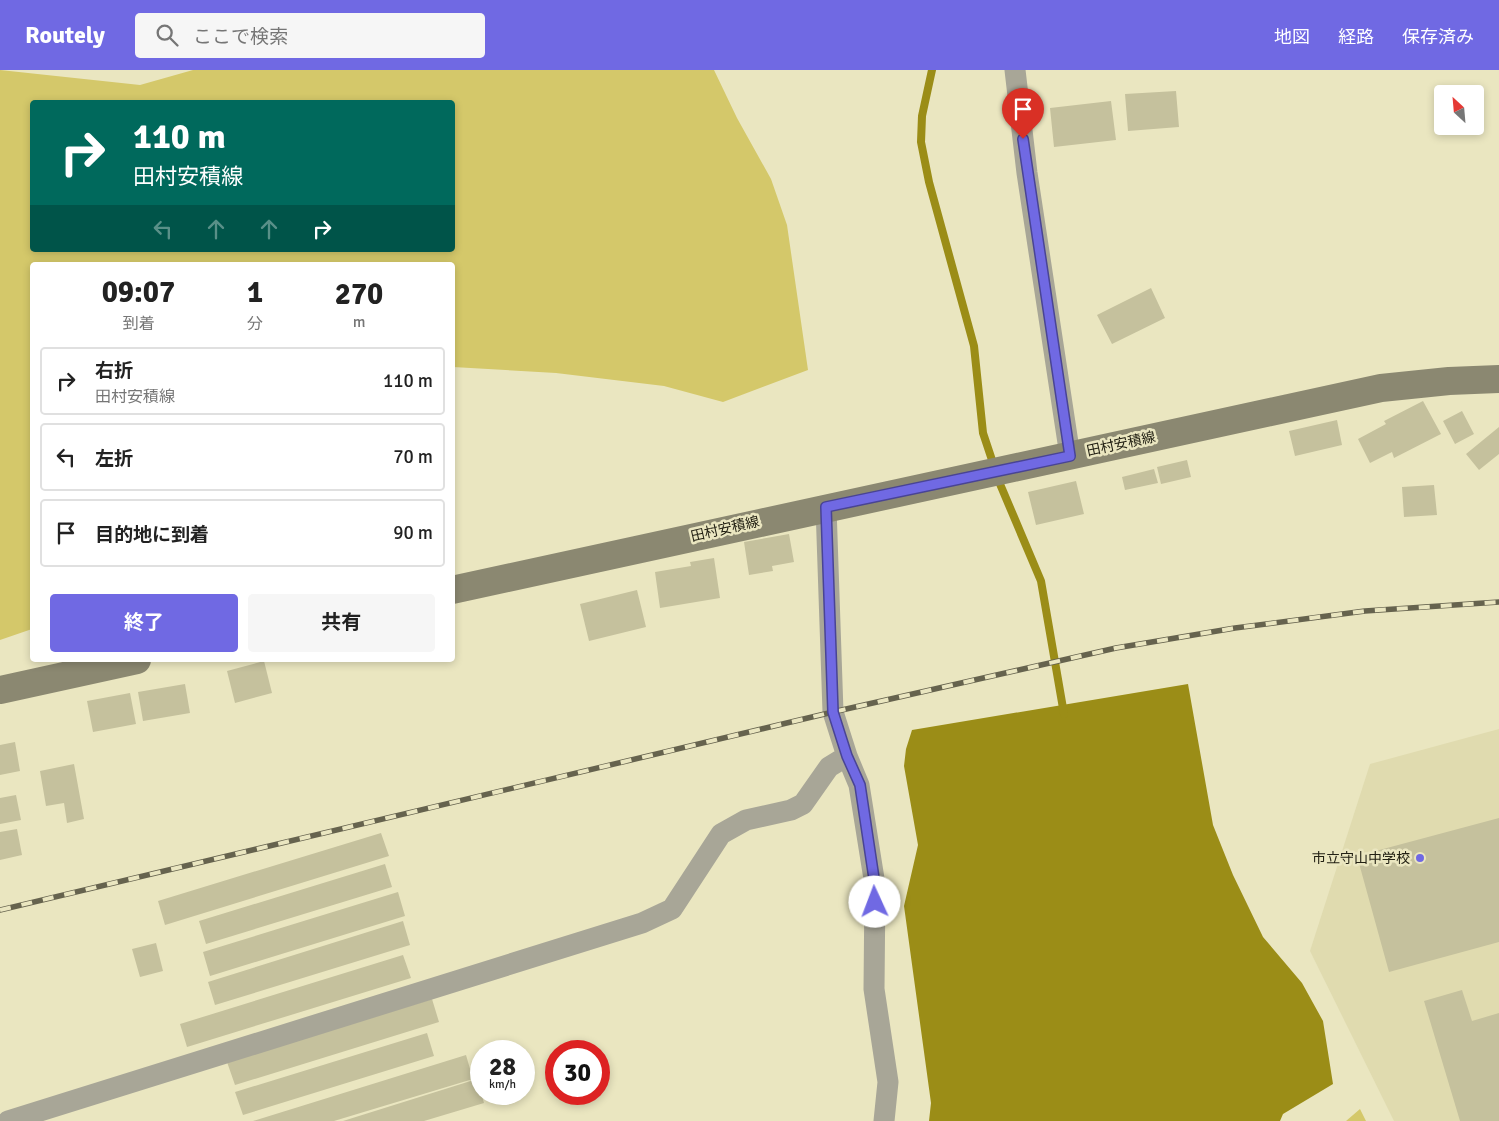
<!DOCTYPE html>
<html lang="ja">
<meta charset="utf-8">
<style>
:root{--surface:#fff;--page:#f6f6f6;--text:#222;--muted:#767676;--line:#e0e0e0;--accent:#7069e3}
body{margin:0;font-family:Signika,"Noto Sans JP",sans-serif;background:var(--page);color:var(--text);height:100vh;display:flex;flex-direction:column;font-size:19px;white-space:nowrap}
*{box-sizing:border-box;margin:0}
p{font-size:16px;color:var(--muted)}
.icon{flex:none;width:28px;height:28px;fill:none;stroke:currentColor;stroke-width:2;stroke-linecap:round;stroke-linejoin:round}
.map{position:relative;flex:1;overflow:hidden}
.sheet{position:absolute;left:30px;top:192px;width:425px;height:400px;display:flex;flex-direction:column;background:var(--surface);border-radius:5px;box-shadow:0 2px 8px #0003}
.sheet>*{flex:none}
.banner{position:absolute;left:30px;top:30px;width:425px;height:152px;border-radius:5px;box-shadow:0 2px 8px #0003;background:#00695c;color:#fff;overflow:hidden}
.needle{width:32px;rotate:334deg}
.controls{position:absolute;left:1434px;top:15px;display:grid;gap:10px}
.controls a{display:grid;place-items:center;width:50px;height:50px;border-radius:5px;background:var(--surface);box-shadow:0 2px 8px #0003;font-size:25px}
.speed{position:absolute;left:470px;top:970px;display:flex;gap:10px;font-size:25px;font-weight:700;text-align:center}
.speed>*{display:grid;place-content:center;width:65px;height:65px;border-radius:50%;background:var(--surface);box-shadow:0 2px 8px #0003;line-height:1}
.speed small{font-size:12px;font-weight:400}
.speed .limit{border:8px solid #d22;background:#fff;color:#111}
.pin{position:absolute;display:grid;place-items:center;width:42px;height:42px;color:#fff;margin:-51px -21px;border-radius:50% 50% 50% 0;rotate:-45deg;box-shadow:0 0 5px #0007}
.pin .icon{rotate:45deg}
.me{position:absolute;width:55px;margin:-28px;rotate:358deg;stroke-linejoin:round;filter:drop-shadow(0 0 4px #0008)}
.turn{display:flex;align-items:center;gap:18px;height:105px;padding:0 20px;font-size:22px}
.turn .icon{width:65px;height:65px;stroke-width:2.5}
.turn b{display:block;font-size:35px;line-height:42px}
.lanes{display:flex;align-items:center;height:48px;padding:0 20px;background:#0003;justify-content:center;gap:25px;direction:ltr}
.lanes .off{opacity:.35}
.eta{display:flex;justify-content:space-evenly;align-items:center;height:85px;text-align:center}
.eta b{font-size:30px;font-weight:700;line-height:35px}
.button{display:flex;gap:10px;margin-top:auto;padding:10px 20px}
.button a{flex:1;height:58px;border-radius:5px;background:var(--accent);color:#fff;font-size:20px;font-weight:700;line-height:58px;text-align:center}
.button a+a{background:var(--page);color:var(--text)}
ul{padding:0;list-style:none}
li{display:flex;align-items:center;gap:15px;height:68px;margin:0 10px 8px;padding:0 10px;border:2px solid var(--line);border-radius:5px}
li div{flex:1}
li b{display:block;font-size:19px}
li em{font-style:normal}
header{display:flex;align-items:center;gap:30px;box-sizing:border-box;height:70px;padding:0 25px;background:var(--accent);color:#fff}
header strong{font-size:24px}
nav{display:flex;gap:28px;margin-inline-start:auto;font-size:18px}
.search{width:350px;height:45px;background:var(--page);display:flex;align-items:center;gap:12px;box-sizing:border-box;padding:0 18px;border-radius:5px;color:var(--muted);font-size:19px}
.map>svg:first-child{display:block}
.built{fill:#e0dbaf}
.green{fill:#d4c86a;fill-rule:evenodd}
.water{fill:#9b8d17}
.lines{fill:none;stroke-linecap:round;stroke-linejoin:round}
.stream{stroke:#9b8d17;stroke-width:8}
.building{fill:#c5c19d}
.street{stroke:#a8a697;stroke-width:21}
.secondary{stroke:#8b8871;stroke-width:28}
.rail-casing{stroke:#66634e;stroke-width:5.5}
.rail{stroke:#eae6c0;stroke-width:4;stroke-dasharray:11;stroke-linecap:butt}
.route-casing{stroke:#494494;stroke-width:12}
.route{stroke:#7069e3;stroke-width:9}
.poi-dot{fill:#7069e3;stroke:#eae6c0;stroke-width:2}
.labels{text-anchor:middle;dominant-baseline:central;stroke-width:5;stroke-linejoin:round;paint-order:stroke}
.street-label{font-size:14px;fill:#222013;stroke:#eae6c0}
.poi-label{font-size:14px;fill:#222013;stroke:#eae6c0;text-anchor:end}
</style>
<header>
<strong>Routely</strong>
<div class="search"><svg class="icon" aria-label="search" viewBox="0 0 24 24"><circle cx="10" cy="10" r="6"/><path d="M15 15l6 6"/></svg>ここで検索</div>
<nav><a>地図</a><a>経路</a><a>保存済み</a></nav>
</header>
<div class="map">
<svg width="1499" height="1051" viewBox="0 0 1499 1051">
<rect width="100%" height="100%" fill="#eae6c0"/>
<path class="built" d="M1499,659v392h-105l-84,-170 60,-187z"/>
<path class="green" d="M0,0l140,15 53,-15h521l23,48 34,61 16,46 21,145 -85,32 -59,-16 -108,-13 -103,-6 -1,-102h-420v364l-32,11zM32,32h420v148h-420z
M1360,1039l6,12h-20z"/>
<path class="water" d="M1188,614l25,141 20,50 30,62 39,46 21,38 10,63 -50,30 -3,7h-351l2,-18 -27,-197 14,-61 -14,-79 2,-17 6,-19z"/>
<g class="lines">
<path class="stream" d="M932,0l-10,46 -1,26 8,40 45,164 9,87 17,51 41,97 23,133"/>
</g>
<path class="building" d="M1176,21l3,36 -51,4 -3,-37z
M1111,31l5,39 -62,7 -4,-39z
M1151,218l14,30 -53,26 -15,-29z
M1423,331l18,33 -47,24 -2,-6 -22,11 -12,-24 28,-15 -2,-3z
M1462,341l12,23 -19,10 -12,-23z
M1337,350l5,25 -47,11 -6,-25z
M1499,357v27l-20,16 -13,-16z
M1187,390l4,17 -30,7 -4,-17z
M1154,399l4,14 -33,7 -3,-13z
M1076,411l8,33 -48,11 -8,-33z
M1434,415l3,30 -33,2 -2,-30z
M789,464l5,28 -22,4 1,5 -24,4 -5,-33z
M714,488l6,40 -60,10 -5,-36 36,-6 -1,-4z
M637,520l9,37 -57,14 -9,-37z
M264,591l8,32 -37,10 -8,-32z
M185,614l5,29 -47,8 -5,-29z
M130,623l6,31 -43,8 -6,-31z
M15,672l5,29 -20,4v-30z
M74,694l10,55 -17,4 -3,-20 -18,3 -6,-35z
M16,725l5,25 -21,4v-26z
M1499,748v124l-110,30 -32,-116z
M17,759l5,26 -22,5v-28z
M381,763l8,23 -224,69 -7,-24z
M385,794l7,23 -186,57 -7,-23z
M398,822l7,24 -195,60 -7,-24z
M403,851l7,24 -195,60 -7,-23z
M156,873l7,28 -23,6 -8,-28z
M403,885l8,23 -224,69 -7,-23z
M1462,920l10,31 27,-8v108h-39l-36,-120z
M432,929l7,23 -204,63 -8,-23z
M427,963l7,23 -191,59 -8,-23z
M466,985l7,24 -139,42h-81z
M477,1009l7,24 -60,18h-81z"/>
<g class="lines">
<path class="street" d="M1015,0l12,103 43,283
M826,437l7,205 14,44 12,29 16,100 -1,104 14,93 -4,39
M8,1051l634,-198 30,-14 49,-75 25,-14 45,-10 12,-6 26,-37 18,-11"/>
<path class="secondary" d="M452,520l929,-202 68,-7 50,-2
M0,620l137,-30"/>
<g class="rail-casing">
<path id="rail" d="M0,840l833,-198 283,-64 119,-20 130,-17 134,-9"/>
</g>
<use href="#rail" class="rail"/>
</g>
<g class="lines">
<g class="route-casing">
<path id="route" d="M875,832v-17l-15,-100 -13,-29 -14,-44 -7,-205 244,-51 -47,-317"/>
</g>
<use href="#route" class="route"/>
</g>
<circle class="poi-dot" cx="1420" cy="788" r="5"/>
<g class="labels">
<g class="street-label">
<text transform="translate(1121 374) rotate(-12)">田村安積線</text>
<text transform="translate(725 459) rotate(-13)">田村安積線</text>
</g>
<g class="poi-label">
<text x="1410" y="788">市立守山中学校</text>
</g>
</g>
</svg>
<div class="controls">
<a><svg class="needle" viewBox="-14 -14 28 28"><path d="M0-13l5 13h-10z" fill="#e53935"/><path d="M0 13l5-13h-10z" fill="#767676"/></svg></a>
</div>
<div class="speed"><div>28<small>km/h</small></div><div class="limit">30</div></div>
<div class="pin" style="left:1023px;top:69px;background:#d93025"><svg class="icon" aria-label="arrive" viewBox="0 0 24 24"><path d="M6 21V4h12l-3 4 3 4H6"/></svg></div>
<svg class="me" style="left:875px;top:832px" viewBox="-20 -20 40 40"><circle r="19" fill="#fff"/><path d="M0-13L10 11 0 6-10 11z" fill="#7069e3"/></svg>
<div class="banner">
<div class="turn"><svg class="icon" aria-label="right" viewBox="0 0 24 24"><path d="M7 20v-9h11M14 6l5 5-5 5"/></svg><div><b>110 m</b>田村安積線</div></div>
<div class="lanes"><svg class="icon off" aria-label="left" viewBox="0 0 24 24"><path d="M17 20v-9H6M10 6l-5 5 5 5"/></svg><svg class="icon off" aria-label="ahead" viewBox="0 0 24 24"><path d="M12 20V5M6 11l6-6 6 6"/></svg><svg class="icon off" aria-label="ahead" viewBox="0 0 24 24"><path d="M12 20V5M6 11l6-6 6 6"/></svg><svg class="icon" aria-label="right" viewBox="0 0 24 24"><path d="M7 20v-9h11M14 6l5 5-5 5"/></svg></div>
</div>
<section class="sheet">
<div class="eta">
<div><b>09:07</b><p>到着</p></div>
<div><b>1</b><p>分</p></div>
<div><b>270</b><p>m</p></div>
</div>
<ul>
<li><svg class="icon" aria-label="right" viewBox="0 0 24 24"><path d="M7 20v-9h11M14 6l5 5-5 5"/></svg><div><b>右折</b><p>田村安積線</p></div><em>110 m</em></li>
<li><svg class="icon" aria-label="left" viewBox="0 0 24 24"><path d="M17 20v-9H6M10 6l-5 5 5 5"/></svg><div><b>左折</b></div><em>70 m</em></li>
<li><svg class="icon" aria-label="arrive" viewBox="0 0 24 24"><path d="M6 21V4h12l-3 4 3 4H6"/></svg><div><b>目的地に到着</b></div><em>90 m</em></li>
</ul>
<div class="button"><a>終了</a><a>共有</a></div>
</section>
</div>
